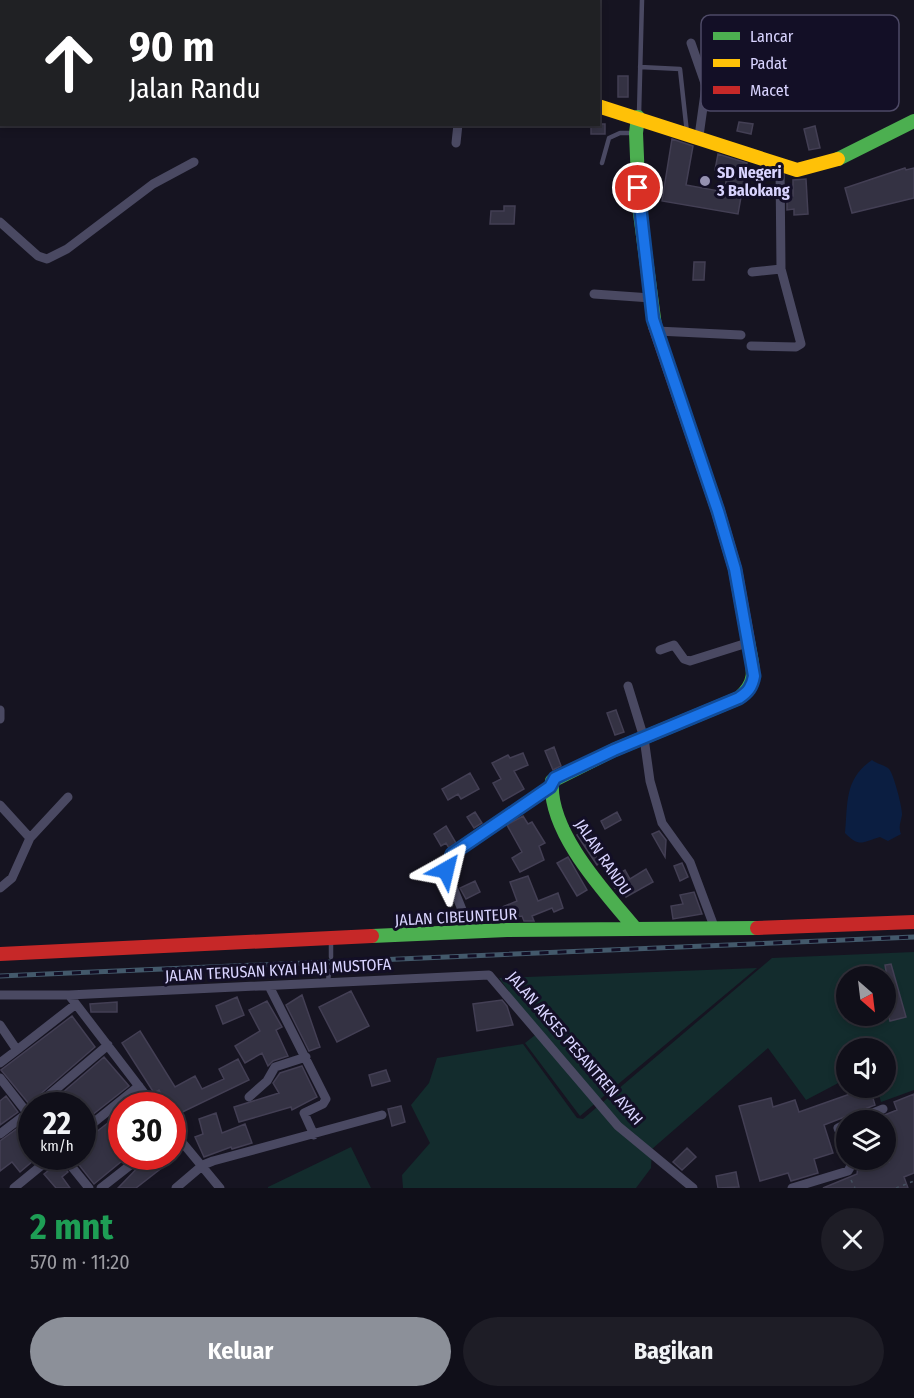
<!DOCTYPE html>
<html lang="id">
<meta charset="utf-8">
<style>
:root{--surface:#100f19;--page:#1e1d26;--text:#f1f3f6;--muted:#9c9ca2;--line:#302f38;--accent:#8c9099}
body{margin:0;font-family:"Fira Sans Condensed",sans-serif;background:var(--page);color:var(--text);height:100vh;display:flex;flex-direction:column;font-size:22px;white-space:nowrap}
*{box-sizing:border-box;margin:0}
p{font-size:20px;color:var(--muted)}
.icon{flex:none;width:33px;height:33px;fill:none;stroke:currentColor;stroke-width:2;stroke-linecap:round;stroke-linejoin:round}
.map{position:relative;height:1188px;overflow:hidden}
.sheet{display:flex;flex-direction:column;background:var(--surface);flex:1}
.sheet>*{flex:none}
.top-card{position:absolute;left:0px;top:0px;width:600px;height:126px;box-shadow:0 3px 9px #0003,0 0 0 2px var(--line);background:#202124;color:#fff;overflow:hidden}
.needle{width:39px;rotate:152deg}
.controls{position:absolute;left:836px;top:966px;display:grid;gap:12px}
.controls a{display:grid;place-items:center;width:60px;height:60px;border-radius:50%;background:var(--surface);box-shadow:0 3px 9px #0003,0 0 0 2px var(--line);font-size:30px}
.speed{position:absolute;left:18px;top:1092px;display:flex;gap:12px;font-size:30px;font-weight:700;text-align:center}
.speed>*{display:grid;place-content:center;width:78px;height:78px;border-radius:50%;background:var(--surface);box-shadow:0 3px 9px #0003,0 0 0 2px var(--line);line-height:1}
.speed small{font-size:15px;font-weight:400}
.speed .limit{border:9px solid #d22;background:#fff;color:#111}
.pin{position:absolute;display:grid;place-items:center;width:51px;height:51px;color:#fff;margin:-26px;border:3px solid #fff;border-radius:50%;box-shadow:0 2px 6px #0007}
.me{position:absolute;width:66px;margin:-33px;rotate:37deg;stroke-linejoin:round;filter:drop-shadow(0 0 4px #0008)}
.turn{display:flex;align-items:center;gap:21px;height:126px;padding:0 30px;font-size:27px}
.turn .icon{width:78px;height:78px;stroke-width:2.5}
.turn b{display:block;font-size:42px;line-height:51px}
.round{display:grid;place-items:center;flex:none;width:63px;height:63px;border-radius:32px;background:var(--page)}
.overview{display:flex;align-items:center;justify-content:space-between;height:102px;padding:0 30px}
h1{font-size:36px;font-weight:700;line-height:45px;color:#1e9e55}
.button{display:flex;gap:12px;margin-top:auto;padding:12px 30px}
.button a{flex:1;height:69px;border-radius:36px;background:var(--accent);color:#fff;font-size:24px;font-weight:700;line-height:69px;text-align:center}
.button a+a{background:var(--page);color:var(--text)}
.map>svg:first-child{display:block}
.green{fill:#132c2d;fill-rule:evenodd}
.water{fill:#0b1e41}
.building{fill:#343243;stroke:#433f54;stroke-width:1.5}
.lines{fill:none;stroke-linecap:round;stroke-linejoin:round}
.path{stroke:#44505f;stroke-width:1.5;stroke-dasharray:3 4.5;stroke-linecap:butt}
.lane{stroke:#4a4962;stroke-width:4.5}
.street{stroke:#4a4962;stroke-width:9}
.fast{stroke:#4caf50;stroke-width:14}
.slow{stroke:#ffc107;stroke-width:14}
.jam{stroke:#c62828;stroke-width:14}
.rail-casing{stroke:#43596b;stroke-width:5}
.rail{stroke:#130f26;stroke-width:3;stroke-dasharray:9;stroke-linecap:butt}
.route-casing{stroke:#114b97;stroke-width:15}
.route{stroke:#1a73e8;stroke-width:10}
.poi-dot{fill:#9591b1;stroke:#130f26;stroke-width:2}
.labels{text-anchor:middle;dominant-baseline:central;stroke-width:6;stroke-linejoin:round;paint-order:stroke}
.poi-label{font-size:16px;font-weight:bold;fill:#d9d4ff;stroke:#130f26;text-anchor:start}
.street-label{font-size:16px;fill:#d9d4ff;stroke:#130f26}
.key{fill:#130f26;stroke:#4e4a67;stroke-width:1.5}
.key-label{font-size:16px;fill:#d9d4ff}
</style>
<div class="map">
<svg width="914" height="1188" viewBox="0 0 914 1188">
<rect width="100%" height="100%" fill="#161421"/>
<path class="green" d="M914,952v138l-33,12 -4,-14h8v-40h-39v31l-40,21 -38,-52 -116,101 -1,19 -15,20h-233l-1,-13 28,-32 -19,-38 18,-22 8,-25 86,-14 54,74 6,1 189,-161zM846,976h39v40h-39z
M757,968l-177,148 -55,-73 14,-11 -40,-54z
M351,1147l20,41h-103v-1z"/>
<path class="water" d="M872,760c5,4 13,5 17,9 4,3 14,40 13,46 -1,7 -4,11 -1,19l-13,7 -8,-4c-18,5 -20,11 -35,-4 3,-30 -1,-54 27,-73z"/>
<path class="building" d="M618,76h10v21h-10z
M739,122l14,2 -2,10 -14,-3z
M591,124h14v10h-14z
M815,126l5,22 -11,2 -5,-21z
M672,139l21,7 -7,39 38,7 4,-20 -13,-2 3,-16 29,9 -9,51 -76,-13z
M905,168l1,2 8,-2v30l-62,15 -7,-25z
M806,179l2,35 -14,1v-6l-7,1v-14h6v-16z
M504,206h11l-1,18h-24l1,-13h13z
M694,262h11l-1,18h-11z
M616,710l8,22 -9,3 -8,-22z
M554,747l7,19 -8,4 -8,-19z
M523,753l5,12 -14,6 10,18 -21,12 -10,-18 8,-4 -9,-16 16,-8 2,3z
M470,773l9,16 -18,10 -3,-5 -10,6 -6,-11z
M475,812l7,11 -8,5 -7,-11z
M617,812l4,8 -16,9 -4,-8z
M523,816l5,8 4,-2 13,21 -6,3 5,14 -24,12 -8,-14 10,-6 -15,-27z
M446,826l10,17 -7,5 -3,-5 -5,3 -7,-12z
M588,829l6,12 -5,3 11,19 -3,2 -20,-30z
M659,831l7,9 -1,17 -13,-23z
M568,857l19,33 -10,6 -20,-33z
M682,863l6,14 -8,4 -6,-15z
M646,869l7,13 -27,15 -7,-11 -4,2 -5,-9 15,-9 5,9z
M528,876l10,25 20,-8 5,15 -9,4 -2,-4 -20,8 2,5h-10l-2,-5 -24,5 -5,-10 24,-10 -7,-19z
M475,881l5,11 -14,7 -6,-11z
M694,892l8,22 -29,5 -2,-13 12,-2 -3,-9z
M891,964l15,53 -16,4 -5,-18v-13l4,-2 -4,-23z
M351,991l18,35 -32,16 -18,-35z
M302,995l18,52 -11,4 -23,-46z
M237,997l7,18 -21,9 -7,-18z
M502,1000l5,6 6,19 -36,6 -4,-27z
M267,1001l15,26 -6,3 12,26 -15,5 -5,5 -6,-13 -17,10 -10,-17 25,-15 -11,-21z
M117,1002v10h-26l-1,-8z
M72,1016l23,31 -66,57 -28,-34z
M140,1031l35,56 20,-11 7,13 22,-10 -5,-10 19,-10 11,21 -77,37v-11h-5l-8,-16 -5,3 -32,-50z
M104,1057l25,29 -47,37v-17h-35z
M302,1066l15,31 -25,13 -1,-3 -52,15 -5,-15 45,-14 -6,-10 7,-10z
M386,1070l4,11 -18,5 -3,-11z
M848,1088h22l5,17 -51,20 9,28 -19,6 4,14 -27,8 -3,-8 -28,8 -21,-75 32,-8 2,9 22,-7 4,12 51,-18z
M914,1094v79l-10,4 4,11h-85l34,-14 1,-8 14,-5 2,7 15,-6 -4,-13v-29h-13l25,-10 -3,-8z
M6,1096l12,16 -18,13v-24z
M401,1106l4,16 -13,4 -4,-17z
M122,1112v49l-28,23 -22,-28h10v-13z
M216,1113l6,20 23,-9 7,19 -20,6 -1,-2 -27,10 -9,-20 8,-3 -4,-15z
M26,1122l6,6v28l2,4 -14,12 -8,-10 -12,9v-30z
M687,1148l9,9 -14,13 -9,-8z
M149,1156h28l-41,32h-18z
M59,1162l9,10 -6,5 8,11h-14l-12,-14z
M736,1172l3,15 -21,1 -2,-12z"/>
<g class="lines">
<path class="path" d="M851,1180l4,8
M896,1188l18,-7"/>
<path class="lane" d="M46,0l2,2
M640,67l40,2 7,64
M639,114l3,-114
M602,163l7,-25 11,-5h13
M331,957v-18
M328,983l1,-12"/>
<path class="street" d="M69,0l2,2
M691,43l15,43 -7,50
M456,143l2,-19
M0,222l38,34 9,3 20,-10 86,-65 41,-22
M752,272l29,-3 -1,-103
M594,294l57,4
M657,331l84,4
M751,346l45,1 5,-3 -20,-75
M660,650l14,-5 10,14 6,2 57,-18
M628,686l16,52 6,43 12,42 28,39 25,67
M0,710v9
M0,805l30,33 -18,40 -12,10
M30,838l38,-41
M471,932l-25,-62 6,-16 98,-67
M269,986l57,113 -3,5 -19,9 10,22
M0,995h69l420,-20 129,151 75,62
M69,995l85,111
M0,1025l17,25 -17,13
M17,1050l59,-46
M0,1078l32,41
M249,1097l18,-16 8,-14 31,-10
M36,1106l72,-61
M855,1120l28,-11
M846,1124l-8,4 8,21
M172,1130l48,58
M82,1132l57,-46
M0,1134l30,-23
M63,1156l26,32
M14,1188l39,-32
M101,1188l41,-32
M176,1188l27,-23 10,-4 169,-46
M792,1188l56,-17 4,-7 -2,-4"/>
<path class="fast" d="M0,94l2,-2
M638,117l-2,16 3,73 16,120
M838,159l76,-38
M634,927c-31,-37 -86,-96 -82,-146l62,-31 125,-52c21,-18 13,-32 9,-57
M372,936l135,-6 250,-2"/>
<path class="slow" d="M82,2l1,-2
M598,106l199,64 41,-11"/>
<path class="jam" d="M655,326l63,185 17,58 13,72
M757,928l157,-6
M0,954l372,-18"/>
<g class="rail-casing">
<path id="rail" d="M0,976l914,-39"/>
</g>
<use href="#rail" class="rail"/>
</g>
<g class="lines">
<g class="route-casing">
<path id="route" d="M446,870l6,-16 98,-67 5,-9 59,-28 125,-52c9,-6 13,-11 15,-22l-19,-107 -17,-58 -65,-192 -15,-131"/>
</g>
<use href="#route" class="route"/>
</g>
<circle class="poi-dot" cx="705" cy="181" r="6"/>
<g class="labels">
<g class="poi-label">
<text x="717" y="172">SD Negeri<tspan x="717" dy="18">3 Balokang</tspan></text>
</g>
<g class="street-label">
<text transform="translate(603 857) rotate(56)">JALAN RANDU</text>
<text transform="translate(456 917) rotate(-3)">JALAN CIBEUNTEUR</text>
<text transform="translate(278 970) rotate(-3)">JALAN TERUSAN KYAI HAJI MUSTOFA</text>
<text transform="translate(575 1048) rotate(49)">JALAN AKSES PESANTREN AYAH</text>
</g>
</g>
<rect x="701" y="15" width="198" height="96" rx="9" class="key"/>
<rect x="713" y="32" width="27" height="8" fill="#4caf50"/>
<rect x="713" y="59" width="27" height="8" fill="#ffc107"/>
<rect x="713" y="86" width="27" height="8" fill="#c62828"/>
<g class="key-label">
<text x="750" y="42">Lancar</text>
<text x="750" y="69">Padat</text>
<text x="750" y="96">Macet</text>
</g>
</svg>
<div class="controls">
<a><svg class="needle" viewBox="-14 -14 28 28"><path d="M0-13l5 13h-10z" fill="#e53935"/><path d="M0 13l5-13h-10z" fill="#9c9ca2"/></svg></a>
<a><svg class="icon" aria-label="sound" viewBox="0 0 24 24"><path d="M4 9h4l5-4v14l-5-4H4zM17 9q2 3 0 6"/></svg></a>
<a><svg class="icon" aria-label="layers" viewBox="0 0 24 24"><path d="M12 4l9 5-9 5-9-5zM3 14l9 5 9-5"/></svg></a>
</div>
<div class="speed"><div>22<small>km/h</small></div><div class="limit">30</div></div>
<div class="pin" style="left:638px;top:188px;background:#d93025"><svg class="icon" aria-label="arrive" viewBox="0 0 24 24"><path d="M6 21V4h12l-3 4 3 4H6"/></svg></div>
<svg class="me" style="left:446px;top:870px" viewBox="-20 -20 40 40"><path d="M0-17L14 15 0 8-14 15z" fill="#1a73e8" stroke="#fff" stroke-width="4"/></svg>
<div class="top-card">
<div class="turn"><svg class="icon" aria-label="ahead" viewBox="0 0 24 24"><path d="M12 20V5M6 11l6-6 6 6"/></svg><div><b>90 m</b>Jalan Randu</div></div>
</div>
</div>
<section class="sheet">
<div class="overview"><div><h1>2 mnt</h1><p>570 m · 11:20</p></div><a class="round"><svg class="icon" aria-label="close" viewBox="0 0 24 24"><path d="M6 6l12 12M18 6L6 18"/></svg></a></div>
<div class="button"><a>Keluar</a><a>Bagikan</a></div>
</section>
